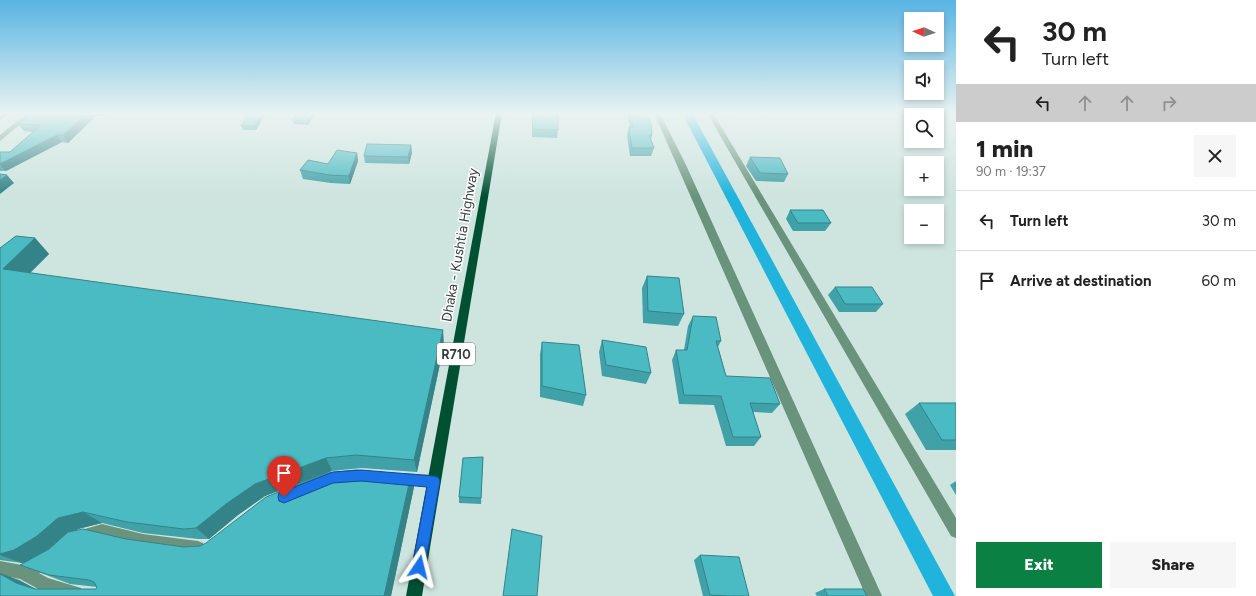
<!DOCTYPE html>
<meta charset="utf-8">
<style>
:root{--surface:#fff;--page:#f6f6f6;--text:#222;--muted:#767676;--line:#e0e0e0;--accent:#0b8043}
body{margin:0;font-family:Figtree,sans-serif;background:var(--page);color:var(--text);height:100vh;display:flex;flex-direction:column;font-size:15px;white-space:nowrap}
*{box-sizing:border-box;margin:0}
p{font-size:13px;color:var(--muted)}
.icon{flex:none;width:22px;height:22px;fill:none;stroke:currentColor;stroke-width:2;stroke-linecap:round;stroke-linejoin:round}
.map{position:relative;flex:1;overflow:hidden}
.side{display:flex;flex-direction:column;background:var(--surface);width:300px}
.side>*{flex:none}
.top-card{background:#fff;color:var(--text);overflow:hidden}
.needle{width:26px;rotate:273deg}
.controls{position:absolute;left:904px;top:12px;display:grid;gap:8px}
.controls a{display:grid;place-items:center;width:40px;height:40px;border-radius:0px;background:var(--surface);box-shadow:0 2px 6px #0003;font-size:20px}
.pin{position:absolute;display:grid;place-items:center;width:34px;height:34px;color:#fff;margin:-41px -17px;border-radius:50% 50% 50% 0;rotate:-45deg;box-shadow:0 0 4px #0007}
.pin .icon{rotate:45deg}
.me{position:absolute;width:44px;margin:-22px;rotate:10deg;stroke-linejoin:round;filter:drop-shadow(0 0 3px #0008)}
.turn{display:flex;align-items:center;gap:14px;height:84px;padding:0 20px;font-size:18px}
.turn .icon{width:52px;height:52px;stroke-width:2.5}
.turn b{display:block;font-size:28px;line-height:34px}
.lanes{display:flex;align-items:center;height:38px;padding:0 20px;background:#0003;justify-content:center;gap:20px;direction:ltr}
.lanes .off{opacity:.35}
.round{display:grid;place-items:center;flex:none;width:42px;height:42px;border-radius:0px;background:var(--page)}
.overview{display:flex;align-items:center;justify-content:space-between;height:68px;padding:0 20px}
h1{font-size:24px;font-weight:800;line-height:30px}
.button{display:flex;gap:8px;margin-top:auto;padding:8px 20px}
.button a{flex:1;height:46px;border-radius:0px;background:var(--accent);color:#fff;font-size:16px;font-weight:800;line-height:46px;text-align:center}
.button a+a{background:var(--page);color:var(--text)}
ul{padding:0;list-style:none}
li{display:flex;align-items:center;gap:12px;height:60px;padding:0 20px;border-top:1px solid var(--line)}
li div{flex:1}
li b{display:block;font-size:15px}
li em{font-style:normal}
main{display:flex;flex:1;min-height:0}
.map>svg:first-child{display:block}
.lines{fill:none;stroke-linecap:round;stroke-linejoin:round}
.canal{fill:#20b3db;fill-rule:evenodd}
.minor{fill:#6a937d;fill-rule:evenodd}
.major{fill:#005134;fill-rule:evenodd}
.wall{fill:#40a1a8}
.shaded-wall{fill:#348388}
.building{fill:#4bbbc3;stroke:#348388}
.route{fill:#1a73e8;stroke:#114b97}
.labels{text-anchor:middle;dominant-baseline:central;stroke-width:3;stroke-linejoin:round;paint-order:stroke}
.shield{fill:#fff;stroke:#727977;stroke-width:1}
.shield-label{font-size:13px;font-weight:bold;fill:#363f3d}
.street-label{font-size:14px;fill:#363f3d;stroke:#fff}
</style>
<main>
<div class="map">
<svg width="956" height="596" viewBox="0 0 956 596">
<rect width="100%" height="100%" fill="#cee4df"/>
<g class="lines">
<path class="canal" d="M682,113h10l263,483h-22z"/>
<path class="minor" d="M27,113h7l-34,28v-6z
M654,113h6l26,52 196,431h-16z
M707,113h6l243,405v20l-5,-2z
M400,473l34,2 5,1 2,5 -2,5 -5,1 -34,-2 -5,-1 -2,-5 2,-5z
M102,524l41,10 55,7 5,2 2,5 -2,5 -5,2 -55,-7 -41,-10 -19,5 -5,-2 -2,-5 2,-5z
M44,557l5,2 2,5 -2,5 -10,4 9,5 33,10 2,5 -1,3h-23l-19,-6 -20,-11 -20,-4v-14l22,4z"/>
<path class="major" d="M496,113h6l-80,483h-16z"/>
</g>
<path class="wall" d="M0,113h23l-4,3 -12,-1z
M33,113h79l-3,3h-13l-28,27 -6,-1 -56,29h-6v-19h10l23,-20 -9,-1 -6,-7z
M266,113l-10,17h-13l-2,-4z
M315,113l-7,12 -14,-1 -2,-4z
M627,113h20l5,22 -1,5 3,8 -3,8h-21l-3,-21 2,-8h1z
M715,113h18l-1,2h-16z
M532,114l26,16 -1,8 -25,-1z
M411,145l1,8 -3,11 -44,-1 -1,-7z
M357,153l1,8 -8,23 -19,-1 -28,-4 -3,-9 28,-6z
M750,157l38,17 -4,8 -28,-1 -10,-15z
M790,210l41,13 -6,8h-32l-7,-12z
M35,238l14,16 -19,19 414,72 -27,127 -56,-4 -29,3 -67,25 -27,19 -29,24h-11l-55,-6 -41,-10 -24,6 -2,2 50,8 58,8 16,-1 211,-71 3,12 -23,109h-391l19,-16 17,9h60l1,-2 -27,-3 -50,-19 4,-2h-2l-22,-3v-312z
M647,276l37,38 -6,12 -35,-3 -1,-35z
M835,287l48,17 -7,8h-37l-11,-17z
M693,316l28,25 -3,6 8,29 54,28 -8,9 -19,-1 8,25 -7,9h-28l-12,-41 -35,-1 -7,-44 4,-10h8l4,-24z
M602,340l49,33 -5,11 -44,-8 -3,-24z
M542,342l44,53 -3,11 -43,-9v-43z
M919,403h37v47h-30l-21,-36z
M483,457l-2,47 -22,-1v-6z
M956,481v14l-6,-10z
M700,555l49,41h-46l-9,-36z
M824,589l43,7h-50l-2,-3z"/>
<path class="shaded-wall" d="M0,113h6l1,2 -7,5z
M17,113h6l-4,3z
M88,113h6l2,3 -28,27 -5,-8z
M107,113h5l-3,3z
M262,113h4l-10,17 -1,-4z
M312,113h3l-7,12 -1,-4z
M57,135l5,7 -56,29 -6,-6v-1z
M411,145l1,8 -3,11 -1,-7z
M357,153l1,8 -8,23 -1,-8z
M7,175l7,8 -14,11v-14z
M35,238l14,16 -31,31 -15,-16z
M443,330l1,15 -27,127 -3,-12z
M326,458l6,13 -67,25 -27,19 -29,24 -13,-11 30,-24 29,-20z
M411,475l3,12 -23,109h-7z
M83,512l19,11 -24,6 -20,17 -22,14 -14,3 -22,-8v-1l58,-36z
M0,573l19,7 20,11 -23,-8 -16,-9z"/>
<path class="building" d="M33,113h55l-25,22h-6l-57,29v-12h10l31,-27 -23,-1z
M249,113h13l-7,13h-14z
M297,113h15l-5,8 -15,-1z
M630,113h17l4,10 1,12h-3l5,13h-22l-3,-21h5z
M532,114l26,1v15l-25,-1z
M367,144l44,1 -3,12 -44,-1z
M337,150l20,3 -8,23 -20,-1 -29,-5 8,-10 20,4z
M750,157l30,1 8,16 -28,-1z
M0,174l7,1 -7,5z
M790,210h33l8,13h-33z
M16,236l19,2 -32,31 440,61 -29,130 -58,-5 -30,3 -71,26 -29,20 -30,24 -12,1 -57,-7 -44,-10 -25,6 -21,18 -23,14 -14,4v-306z
M647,276l32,2 5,36 -36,-3z
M835,287h37l11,17h-38z
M693,316l23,1 5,24h-5l10,35 44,2 10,26 -30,-1 11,34h-28l-12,-41 -37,-1 -8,-45h11z
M602,340l44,7 5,26 -45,-8z
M542,342l37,3 7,50 -44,-9z
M919,403h37v37h-14z
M483,457l-2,41 -22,-1 4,-39z
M356,470l55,5 -27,121h-384v-22l16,9 19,6h61l1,-2 -3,-5 -5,-2 -40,-5 -29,-10 29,-16 19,-17 15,-3 43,10 58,8 16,-1 6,-3 60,-46 61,-24z
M512,529l30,7 -5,60h-34z
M700,555l39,2 10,39h-19l-20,-1z
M824,589h39l4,7h-39z"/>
<linearGradient id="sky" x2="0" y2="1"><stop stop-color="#58b4e3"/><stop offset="0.58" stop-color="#e9f3f1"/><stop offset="1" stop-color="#e9f3f1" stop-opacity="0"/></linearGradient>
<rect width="956" height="196" fill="url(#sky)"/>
<path class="route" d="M361,470l73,6 4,1 2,4 -16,91 -5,2 -5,-2 -2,-5 15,-80 -66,-6 -28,2 -49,20 -5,-2 -1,-4 1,-4 54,-21z"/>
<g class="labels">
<rect class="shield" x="437" y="343" width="38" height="22" rx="3"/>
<g class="shield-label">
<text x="456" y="354">R710</text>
</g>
<g class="street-label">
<text transform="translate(460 245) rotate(-80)">Dhaka - Kushtia Highway</text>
</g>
</g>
</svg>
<div class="controls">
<a><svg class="needle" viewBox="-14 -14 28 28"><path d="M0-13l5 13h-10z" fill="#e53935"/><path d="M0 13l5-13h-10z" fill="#767676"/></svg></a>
<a><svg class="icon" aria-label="sound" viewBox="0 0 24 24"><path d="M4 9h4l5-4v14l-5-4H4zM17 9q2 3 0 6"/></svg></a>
<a><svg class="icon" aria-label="search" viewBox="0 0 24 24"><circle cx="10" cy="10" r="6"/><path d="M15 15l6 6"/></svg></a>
<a>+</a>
<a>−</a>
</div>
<div class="pin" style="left:284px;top:497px;background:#d93025"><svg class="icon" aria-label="arrive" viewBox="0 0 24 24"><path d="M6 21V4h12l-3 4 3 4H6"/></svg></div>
<svg class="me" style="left:419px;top:567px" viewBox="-20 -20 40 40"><path d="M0-17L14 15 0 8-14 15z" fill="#1a73e8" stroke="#fff" stroke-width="4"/></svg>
</div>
<section class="side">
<div class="top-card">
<div class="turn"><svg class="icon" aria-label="left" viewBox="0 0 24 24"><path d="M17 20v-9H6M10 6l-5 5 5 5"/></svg><div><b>30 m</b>Turn left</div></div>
<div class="lanes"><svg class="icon" aria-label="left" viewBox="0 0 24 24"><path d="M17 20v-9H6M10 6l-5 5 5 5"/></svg><svg class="icon off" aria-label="ahead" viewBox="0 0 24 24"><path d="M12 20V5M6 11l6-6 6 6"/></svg><svg class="icon off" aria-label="ahead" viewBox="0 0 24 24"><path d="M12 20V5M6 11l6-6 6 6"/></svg><svg class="icon off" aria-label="right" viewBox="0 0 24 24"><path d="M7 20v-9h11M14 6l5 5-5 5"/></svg></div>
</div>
<div class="overview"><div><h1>1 min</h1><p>90 m · 19:37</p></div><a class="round"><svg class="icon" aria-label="close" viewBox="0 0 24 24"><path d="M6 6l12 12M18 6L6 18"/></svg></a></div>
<ul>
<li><svg class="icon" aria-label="left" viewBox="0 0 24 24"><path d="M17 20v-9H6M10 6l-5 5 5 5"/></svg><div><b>Turn left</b></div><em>30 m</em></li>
<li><svg class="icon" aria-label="arrive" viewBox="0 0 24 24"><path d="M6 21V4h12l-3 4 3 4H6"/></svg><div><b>Arrive at destination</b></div><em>60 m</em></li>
</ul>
<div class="button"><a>Exit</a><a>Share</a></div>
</section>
</main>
